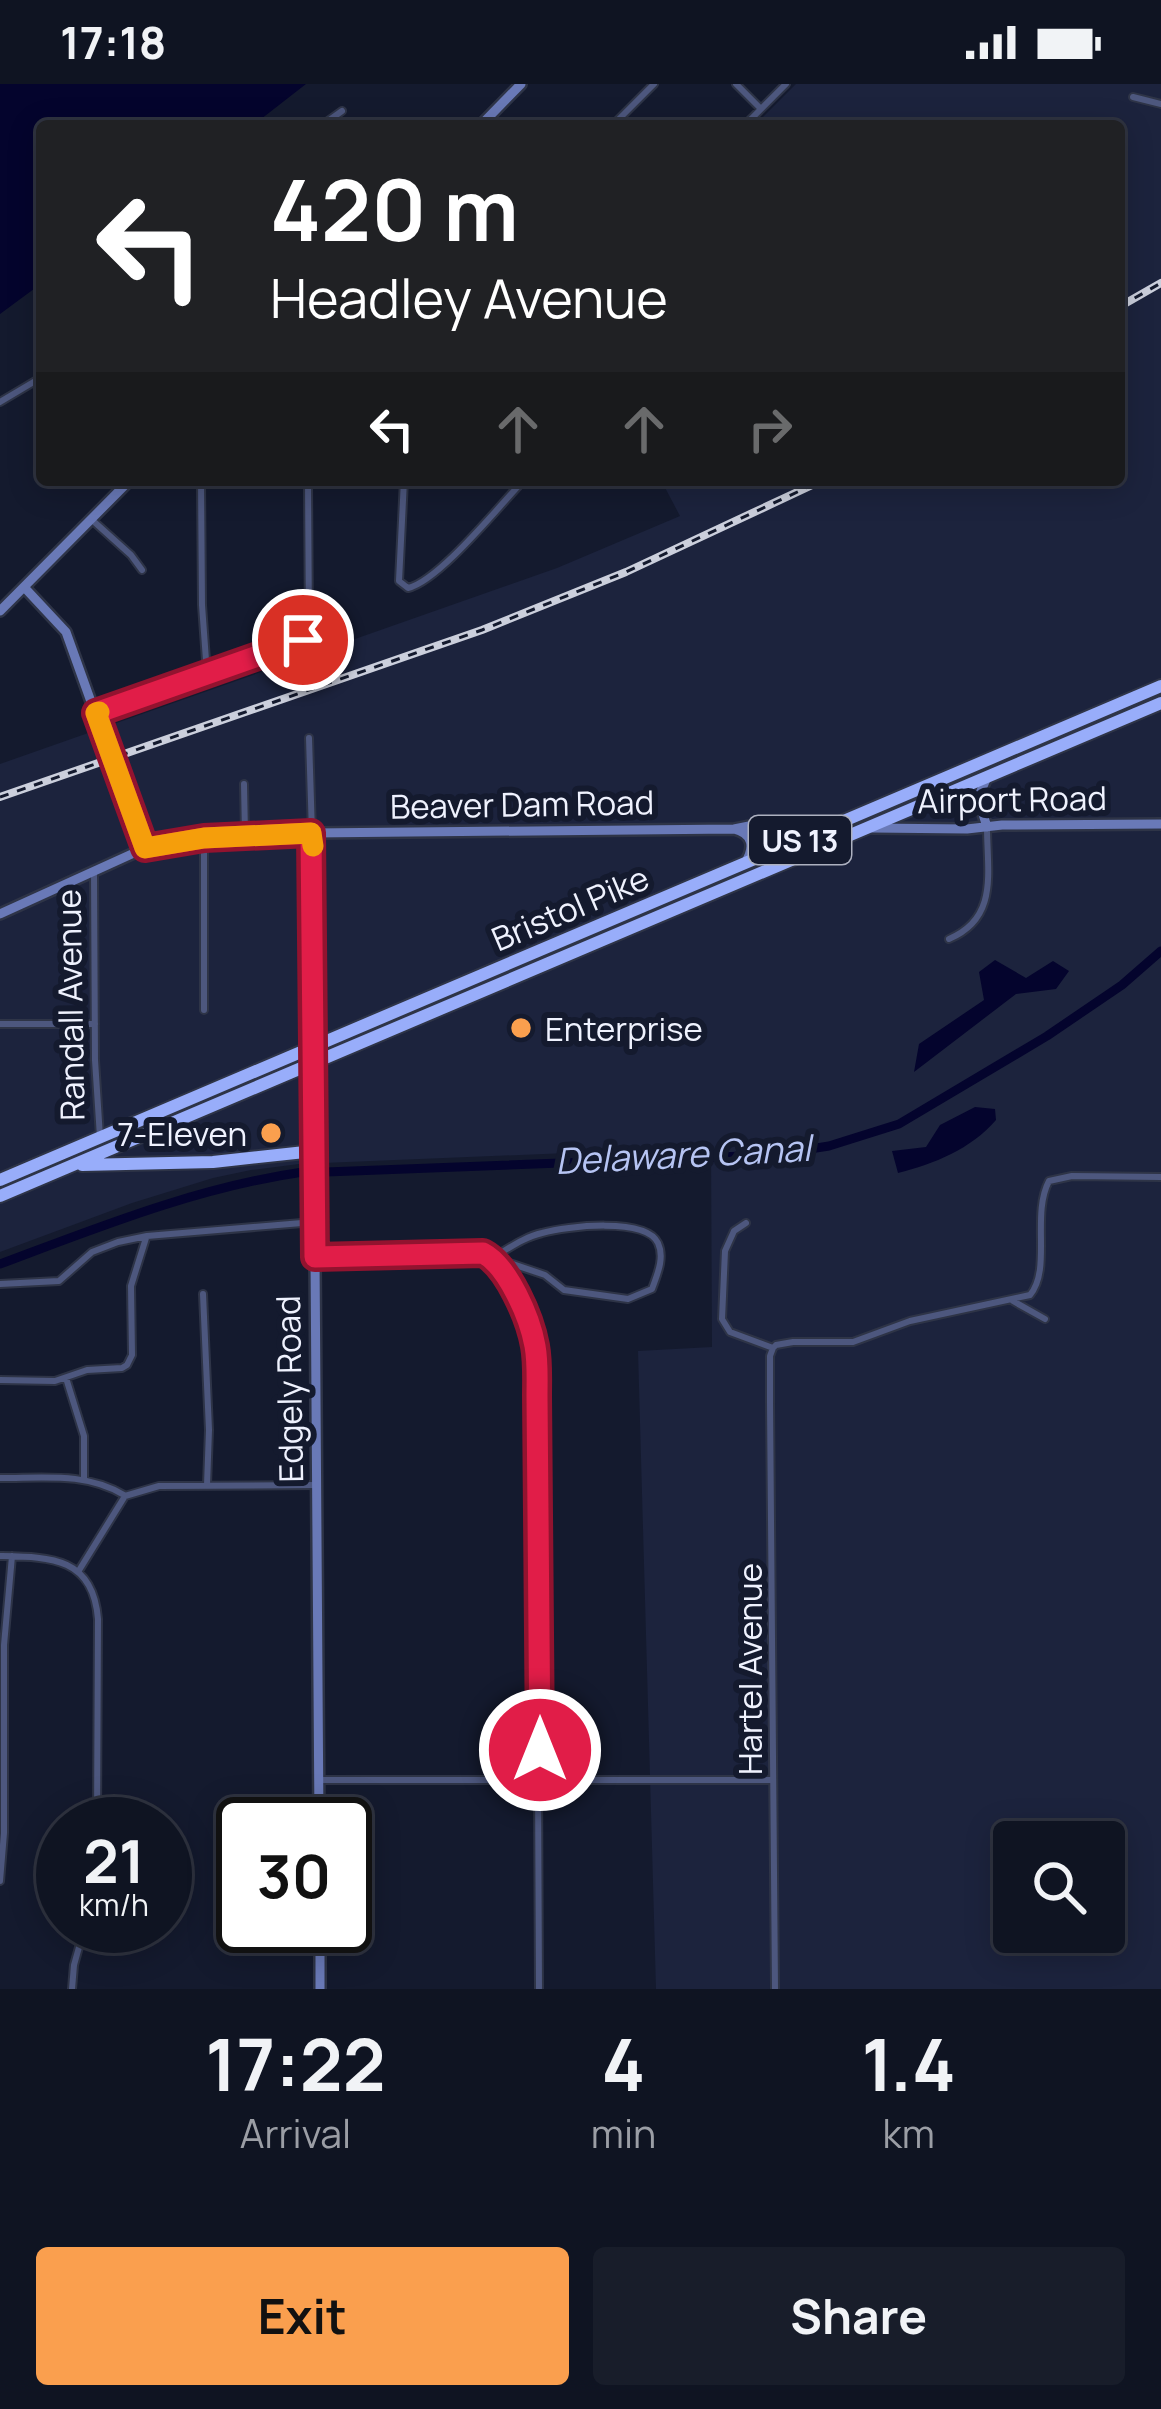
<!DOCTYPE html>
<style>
:root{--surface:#0f1422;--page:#181d2a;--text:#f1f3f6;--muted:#9b9ea5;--line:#2f3340;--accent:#fa9f4e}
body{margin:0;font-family:Manrope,sans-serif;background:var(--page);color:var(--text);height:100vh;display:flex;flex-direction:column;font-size:45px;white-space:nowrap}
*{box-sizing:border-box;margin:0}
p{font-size:39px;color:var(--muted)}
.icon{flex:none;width:66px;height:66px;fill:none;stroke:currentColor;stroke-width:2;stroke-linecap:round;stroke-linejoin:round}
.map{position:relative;height:1905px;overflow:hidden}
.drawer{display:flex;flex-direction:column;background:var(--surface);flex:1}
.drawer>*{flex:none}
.hud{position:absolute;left:36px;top:36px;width:1089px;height:366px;border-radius:12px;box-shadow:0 6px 30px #0003,0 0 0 3px var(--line);background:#202124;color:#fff;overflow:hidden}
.controls{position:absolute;left:993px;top:1737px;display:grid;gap:24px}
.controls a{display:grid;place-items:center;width:132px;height:132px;border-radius:12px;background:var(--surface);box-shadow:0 6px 30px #0003,0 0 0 3px var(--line);font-size:60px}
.speed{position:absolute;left:36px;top:1713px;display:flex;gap:24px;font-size:60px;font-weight:700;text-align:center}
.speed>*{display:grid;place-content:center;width:156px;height:156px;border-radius:50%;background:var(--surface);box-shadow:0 6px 30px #0003,0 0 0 3px var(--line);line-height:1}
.speed small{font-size:30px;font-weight:400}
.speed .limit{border:6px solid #111;border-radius:18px;background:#fff;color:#111}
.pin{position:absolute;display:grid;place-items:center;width:102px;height:102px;color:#fff;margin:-51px;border:6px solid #fff;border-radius:50%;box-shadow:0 3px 12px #0007}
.me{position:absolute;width:132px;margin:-66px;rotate:0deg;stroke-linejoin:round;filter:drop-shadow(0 0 9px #0008)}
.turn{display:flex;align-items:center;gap:42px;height:252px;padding:0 36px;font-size:54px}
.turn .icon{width:156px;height:156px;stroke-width:2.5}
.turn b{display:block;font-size:84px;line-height:102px}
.lanes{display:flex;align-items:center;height:114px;padding:0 36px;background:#0003;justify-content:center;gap:60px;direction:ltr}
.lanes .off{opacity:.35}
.eta{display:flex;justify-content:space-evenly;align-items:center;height:204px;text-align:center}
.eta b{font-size:72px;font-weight:700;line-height:84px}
.cta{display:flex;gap:24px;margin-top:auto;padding:24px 36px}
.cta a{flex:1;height:138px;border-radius:12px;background:var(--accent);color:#111;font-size:48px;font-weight:700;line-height:138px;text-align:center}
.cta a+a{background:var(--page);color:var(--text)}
.status{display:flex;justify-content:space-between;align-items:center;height:84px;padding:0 60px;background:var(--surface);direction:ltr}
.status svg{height:33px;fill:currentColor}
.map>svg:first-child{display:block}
.built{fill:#1c233d;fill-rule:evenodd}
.water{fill:#04042d}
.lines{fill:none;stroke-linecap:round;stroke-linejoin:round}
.canal{stroke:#04042d;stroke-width:9}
.street-casing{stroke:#2e3447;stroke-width:10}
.secondary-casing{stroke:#2e3447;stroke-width:14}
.highway-casing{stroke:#2e3447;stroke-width:16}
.street{stroke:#4d577e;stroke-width:6}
.secondary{stroke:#6979b7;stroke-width:9}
.highway{stroke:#98adfa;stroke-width:12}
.rail-casing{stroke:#cbcfdc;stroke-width:8}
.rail{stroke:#141a2e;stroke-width:3;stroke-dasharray:9;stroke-linecap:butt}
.secondary-bridge-casing{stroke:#2e3447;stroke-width:14;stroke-linecap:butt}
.secondary-bridge{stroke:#6979b7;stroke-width:9}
.route-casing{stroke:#92132f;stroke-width:30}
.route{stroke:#e11d48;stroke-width:21}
.slow{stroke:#f59e0b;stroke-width:21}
.poi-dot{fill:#fa9f4e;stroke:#141a2e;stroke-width:4.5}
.labels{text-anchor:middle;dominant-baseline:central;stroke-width:12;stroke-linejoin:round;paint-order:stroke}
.shield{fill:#141a2e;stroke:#adb1c0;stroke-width:3}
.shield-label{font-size:30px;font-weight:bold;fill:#eff2fe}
.street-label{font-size:33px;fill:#eff2fe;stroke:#141a2e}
.poi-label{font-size:33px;fill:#eff2fe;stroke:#141a2e;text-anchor:start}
.water-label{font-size:36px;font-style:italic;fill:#b6c4f3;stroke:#141a2e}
</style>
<div class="status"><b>17:18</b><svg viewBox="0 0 49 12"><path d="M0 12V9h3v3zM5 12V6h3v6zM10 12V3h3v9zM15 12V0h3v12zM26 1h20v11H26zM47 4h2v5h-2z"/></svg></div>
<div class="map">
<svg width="1161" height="1905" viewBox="0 0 1161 1905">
<rect width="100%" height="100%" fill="#141a2e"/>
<path class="built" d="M796,0h365v1905h-505l-18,-638 74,-4 -1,-200 -412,17 -48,6 -38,8 -81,25 -132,49v-488l557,-196 123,-52 -19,-36h458v-354h-365zM1014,1758h90v90h-90z"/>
<path class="water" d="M0,0h306l-54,42h-210v157l-42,31z
M995,876l31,18 27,-17 16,10 -13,18 -40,5 -102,78 5,-28 65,-44 -5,-28z
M975,1023l20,2 1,11c-25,29 -62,44 -98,53l-6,-22 34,-4 14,-22z"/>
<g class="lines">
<path class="canal" d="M326,1088l445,-17 58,-9 70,-22 148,-88 75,-51 39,-34
M0,1180c99,-37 198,-77 303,-92"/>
<g class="street-casing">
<path id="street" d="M736,0l25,25
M1133,13l28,7
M321,42l21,-15
M612,42l42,-42
M744,42l42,-42
M0,318l42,-25
M201,396l1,125 5,69
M404,396l-5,101 9,7c31,-7 91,-82 116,-108
M91,435l40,36 11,15
M96,630l200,-70 10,-6 3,-6 -1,-152
M309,654l3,95
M244,700l1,51
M204,754v172
M94,788l1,188 5,77
M949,855c50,-21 38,-67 38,-112
M0,940h95
M746,1139l-12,8 -9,20 -3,68 8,13 43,16
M315,1173l162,-5 68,23 19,15 64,9 24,-10c5,-14 13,-31 6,-46 -12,-26 -91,-17 -116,-10 -18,4 -34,16 -50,25
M492,1174c20,17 41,70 44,96l3,635
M0,1200l59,-3 33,-29 26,-10 29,-6 167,-14
M203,1210l6,136 -2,55
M1013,1217l32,18
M773,1264l-3,8v47l5,586
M773,1264l3,-3 17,-3h60l57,-21 120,-26c22,-26 1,-80 19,-114l23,-5 89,1
M66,1294l18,58v42
M0,1296l55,1 32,-11 35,-2 5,-3 5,-10 -1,-69 15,-48
M0,1394c44,0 86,-6 124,17
M125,1412l34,-10 158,-1
M0,1472c51,1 93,1 98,63l-1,205
M78,1488l47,-76
M319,1696h454
M0,1797l4,-48v-188l8,-89
M72,1905l2,-24 11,-39"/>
</g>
<g class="secondary-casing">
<path id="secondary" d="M480,42l41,-42
M24,503l42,45 33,92
M0,527l130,-131
M120,698l25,66
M987,743l-9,-29 9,-21
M873,744l94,1 35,-4 159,-1
M734,745c19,5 21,18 11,34
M312,749l7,991
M0,830l145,-66 59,-10 108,-5 422,-4 25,-5 76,-2
M320,1842v63"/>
</g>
<g class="highway-casing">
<path id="highway" d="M82,1081l131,-3 101,-11
M0,1096l1161,-494
M0,1112l1161,-493"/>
</g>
<use href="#street" class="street"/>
<use href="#secondary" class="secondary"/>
<use href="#highway" class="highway"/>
<g class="rail-casing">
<path id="rail" d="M1119,223l42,-24
M0,713l482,-167 144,-58 197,-92"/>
</g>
<use href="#rail" class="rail"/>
<g class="secondary-bridge-casing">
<path id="secondary-bridge" d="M99,640l21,58"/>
</g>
<use href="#secondary-bridge" class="secondary-bridge"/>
</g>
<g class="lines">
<g class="route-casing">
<path id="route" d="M303,556l-207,73 49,135 59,-10 107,-5 4,424 168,-4c25,13 47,65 52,93 3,16 2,33 2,50l3,354"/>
</g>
<use href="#route" class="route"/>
<path class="slow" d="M99,628l-3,1 49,135 59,-10 107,-5 2,13"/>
</g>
<g class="poi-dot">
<circle cx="521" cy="944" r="12"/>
<circle cx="271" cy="1049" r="12"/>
</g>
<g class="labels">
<rect class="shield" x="749" y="732" width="102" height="48" rx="9"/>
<g class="shield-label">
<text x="800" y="756">US 13</text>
</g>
<g class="street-label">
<text transform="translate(1012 715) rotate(-1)">Airport Road</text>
<text transform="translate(522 720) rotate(-1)">Beaver Dam Road</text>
<text transform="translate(570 824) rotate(-23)">Bristol Pike</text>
<text transform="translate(70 921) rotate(-91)">Randall Avenue</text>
<text transform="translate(289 1305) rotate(-91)">Edgely Road</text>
<text transform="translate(749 1585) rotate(-90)">Hartel Avenue</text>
</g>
<g class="poi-label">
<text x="545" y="944">Enterprise</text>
<text x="247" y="1049" text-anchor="end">7-Eleven</text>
</g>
<g class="water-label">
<text transform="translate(683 1070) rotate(-3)">Delaware Canal</text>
</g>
</g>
</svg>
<div class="controls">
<a><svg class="icon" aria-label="search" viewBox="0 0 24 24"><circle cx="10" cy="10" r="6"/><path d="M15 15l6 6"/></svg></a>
</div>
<div class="speed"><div>21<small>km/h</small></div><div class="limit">30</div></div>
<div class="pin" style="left:303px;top:556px;background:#d93025"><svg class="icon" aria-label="arrive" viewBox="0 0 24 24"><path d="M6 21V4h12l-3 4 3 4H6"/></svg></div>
<svg class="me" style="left:540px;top:1666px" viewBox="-20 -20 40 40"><circle r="17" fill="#e11d48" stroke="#fff" stroke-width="3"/><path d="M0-11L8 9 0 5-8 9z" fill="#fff"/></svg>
<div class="hud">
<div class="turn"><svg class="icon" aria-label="left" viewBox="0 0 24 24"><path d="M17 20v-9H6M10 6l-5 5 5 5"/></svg><div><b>420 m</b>Headley Avenue</div></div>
<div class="lanes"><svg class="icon" aria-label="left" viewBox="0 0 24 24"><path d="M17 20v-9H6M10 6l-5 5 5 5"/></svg><svg class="icon off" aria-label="ahead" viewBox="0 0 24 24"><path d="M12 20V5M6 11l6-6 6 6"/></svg><svg class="icon off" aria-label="ahead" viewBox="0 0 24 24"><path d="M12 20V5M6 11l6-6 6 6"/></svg><svg class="icon off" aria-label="right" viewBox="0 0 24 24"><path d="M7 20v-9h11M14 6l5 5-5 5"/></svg></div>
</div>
</div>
<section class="drawer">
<div class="eta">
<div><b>17:22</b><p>Arrival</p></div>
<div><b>4</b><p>min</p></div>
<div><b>1.4</b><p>km</p></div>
</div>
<div class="cta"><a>Exit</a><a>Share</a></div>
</section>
